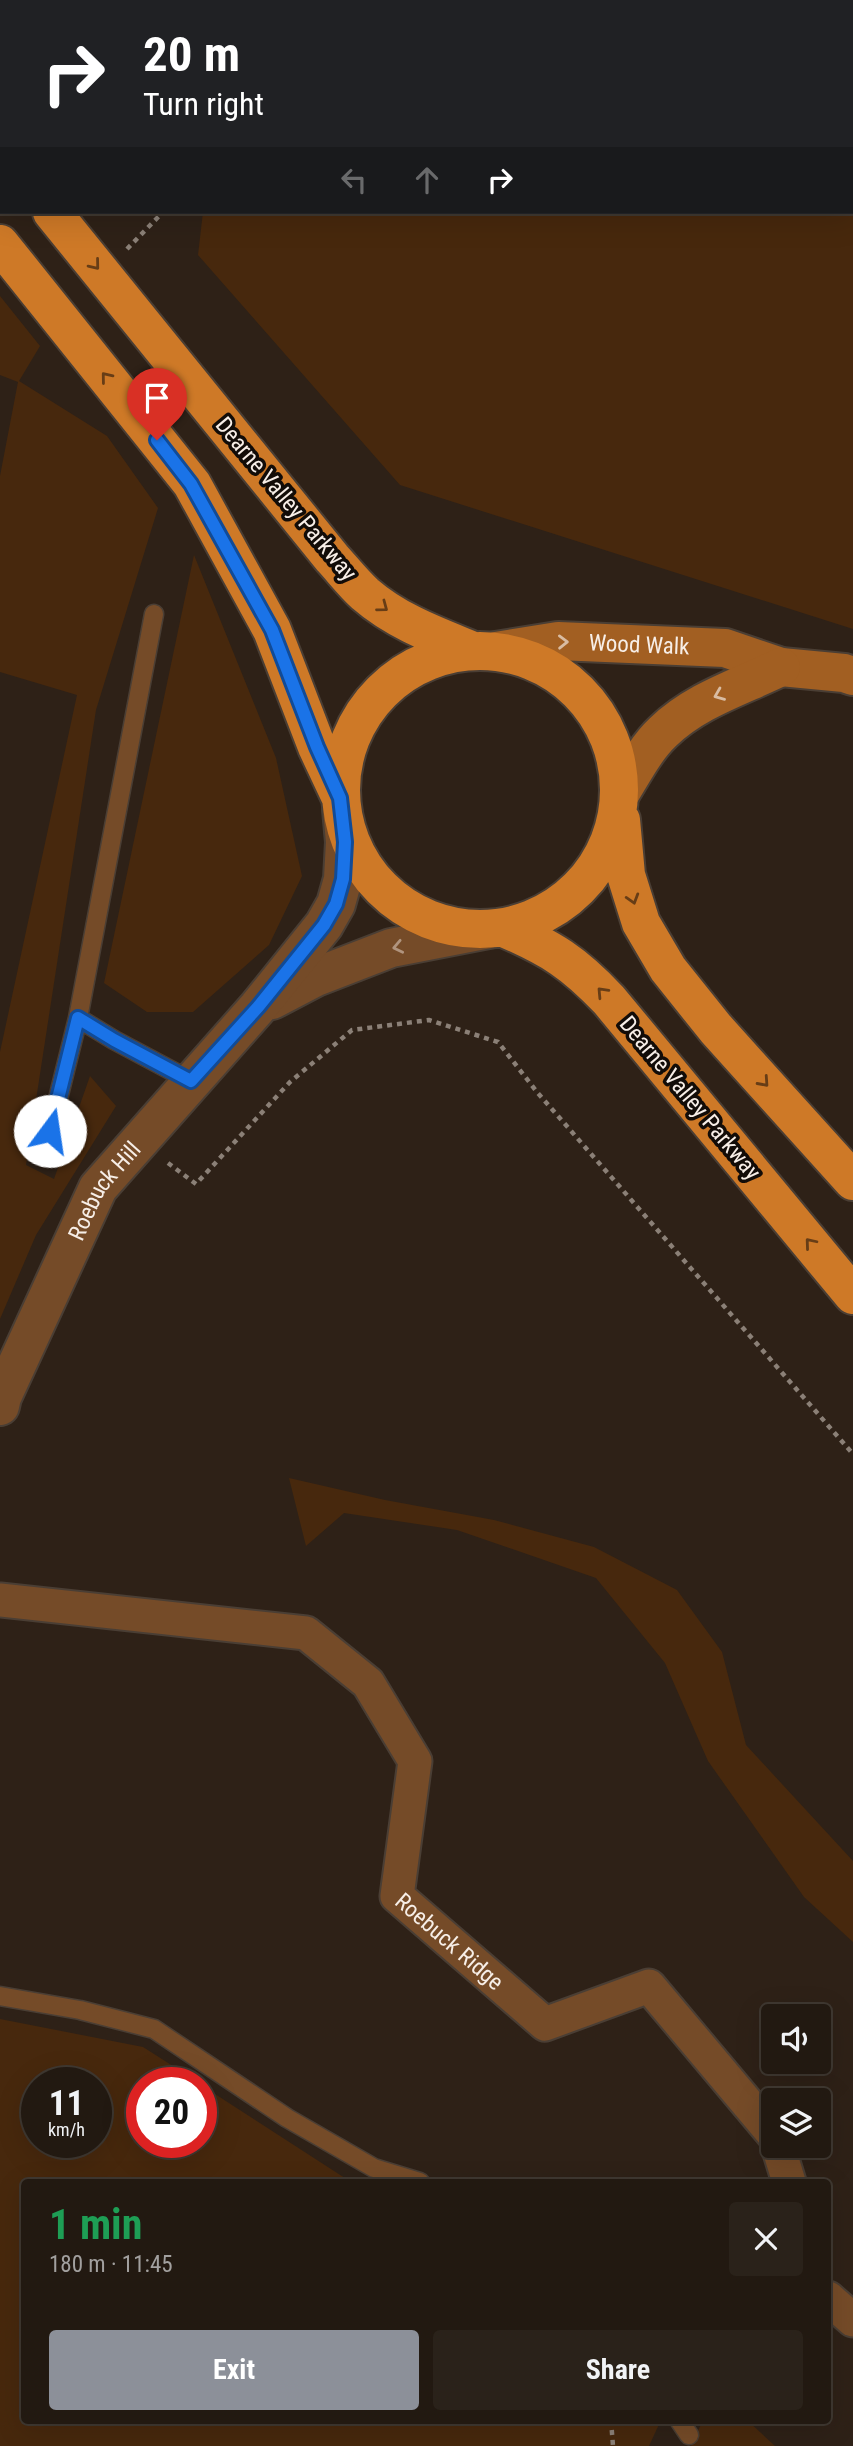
<!DOCTYPE html>
<meta charset="utf-8">
<style>
:root{--surface:#221911;--page:#2a221a;--text:#f1f3f6;--muted:#a2a09f;--line:#3f3831;--accent:#8c9099}
body{margin:0;font-family:"Roboto Condensed",sans-serif;background:var(--page);color:var(--text);height:100vh;display:flex;flex-direction:column;font-size:26px;white-space:nowrap}
*{box-sizing:border-box;margin:0}
p{font-size:23px;color:var(--muted)}
.icon{flex:none;width:38px;height:38px;fill:none;stroke:currentColor;stroke-width:2;stroke-linecap:round;stroke-linejoin:round}
.map{position:relative;flex:1;overflow:hidden}
.panel{position:absolute;left:21px;top:2179px;width:810px;height:245px;display:flex;flex-direction:column;background:var(--surface);border-radius:7px;box-shadow:0 7px 28px #0002,0 0 0 2px var(--line)}
.panel>*{flex:none}
.guide{position:absolute;left:0px;top:0px;width:854px;height:214px;box-shadow:0 7px 28px #0002,0 0 0 2px var(--line);background:#202124;color:#fff;overflow:hidden}
.controls{position:absolute;left:761px;top:2004px;display:grid;gap:14px}
.controls a{display:grid;place-items:center;width:70px;height:70px;border-radius:7px;background:var(--surface);box-shadow:0 7px 28px #0002,0 0 0 2px var(--line);font-size:35px}
.speed{position:absolute;left:21px;top:2067px;display:flex;gap:14px;font-size:35px;font-weight:700;text-align:center}
.speed>*{display:grid;place-content:center;width:91px;height:91px;border-radius:50%;background:var(--surface);box-shadow:0 7px 28px #0002,0 0 0 2px var(--line);line-height:1}
.speed small{font-size:18px;font-weight:400}
.speed .limit{border:10px solid #d22;background:#fff;color:#111}
.pin{position:absolute;display:grid;place-items:center;width:60px;height:60px;color:#fff;margin:-72px -30px;border-radius:50% 50% 50% 0;rotate:-45deg;box-shadow:0 0 7px #0007}
.pin .icon{rotate:45deg}
.me{position:absolute;width:77px;margin:-38px;rotate:14deg;stroke-linejoin:round;filter:drop-shadow(0 0 5px #0008)}
.turn{display:flex;align-items:center;gap:24px;height:147px;padding:0 28px;font-size:32px}
.turn .icon{width:91px;height:91px;stroke-width:2.5}
.turn b{display:block;font-size:49px;line-height:60px}
.lanes{display:flex;align-items:center;height:66px;padding:0 28px;background:#0003;justify-content:center;gap:35px;direction:ltr}
.lanes .off{opacity:.35}
.round{display:grid;place-items:center;flex:none;width:74px;height:74px;border-radius:7px;background:var(--page)}
.overview{display:flex;align-items:center;justify-content:space-between;height:119px;padding:0 28px}
h1{font-size:42px;font-weight:700;line-height:52px;color:#1e9e55}
.button{display:flex;gap:14px;margin-top:auto;padding:14px 28px}
.button a{flex:1;height:80px;border-radius:7px;background:var(--accent);color:#fff;font-size:28px;font-weight:700;line-height:80px;text-align:center}
.button a+a{background:var(--page);color:var(--text)}
.map>svg:first-child{display:block}
.green{fill:#47280d;fill-rule:evenodd}
.building{fill:#56463b;stroke:#88786c;stroke-width:2}
.lines{fill:none;stroke-linecap:round;stroke-linejoin:round}
.service-casing{stroke:#4a3e34;stroke-width:21}
.minor-casing{stroke:#4a3e34;stroke-width:37}
.tertiary-casing{stroke:#4a3e34;stroke-width:42}
.secondary-casing{stroke:#4a3e34;stroke-width:42}
.trunk-casing{stroke:#4a3e34;stroke-width:42}
.path{stroke:#8b8077;stroke-width:4.5;stroke-dasharray:5 5;stroke-linecap:butt}
.service{stroke:#754b28;stroke-width:18}
.minor{stroke:#754b28;stroke-width:33}
.tertiary{stroke:#754b28;stroke-width:38}
.secondary{stroke:#a25f22;stroke-width:38}
.trunk{stroke:#ce7927;stroke-width:38}
.oneway{stroke:#673d16}
.oneway2{stroke:#d9bca2}
.oneway3{stroke:#b0947e}
.route-casing{stroke:#114b97;stroke-width:18}
.route{stroke:#1a73e8;stroke-width:12}
.labels{text-anchor:middle;dominant-baseline:central;stroke-width:7;stroke-linejoin:round;paint-order:stroke}
.street-label{font-size:23px;fill:#f7eee7;stroke:#120c08}
</style>
<div class="map">
<svg width="853" height="2446" viewBox="0 0 853 2446">
<rect width="100%" height="100%" fill="#2e2117"/>
<path class="green" d="M0,0h184v2h-182v70z
M443,0h410v629l-453,-144 -202,-230 5,-43h649v-210h-409z
M0,296l40,50 -21,35 88,55 51,72 -62,202 -70,455 28,14 36,-103 26,30 -80,129 -36,84v-267l77,-357 -77,-23v-196l18,-94 -18,-7z
M194,555l82,203 26,118 -33,69 -76,67h-46l-43,-29z
M289,1478l96,22 109,20 100,27 83,43 45,62 24,93 107,116v81l-49,-45 -96,-136 -43,-98 -69,-85 -139,-48 -113,-17 -38,33z
M0,2019l143,28 55,35h-56v60h59v-57l150,97h-327v238h637l-12,26h-649zM37,2082h59v60h-59z
M703,2420h44l28,26h-84z"/>
<path class="building" d="M279,0h55v2h-55z"/>
<g class="lines">
<g class="service-casing">
<path id="service" d="M201,2v-2
M154,614l-76,404 36,22 77,41
M50,1131l28,-113
M0,1996l80,14 74,19 133,89 87,50 46,14
M679,2420l10,15"/>
</g>
<g class="minor-casing">
<g id="minor">
<path id="s1" d="M0,1600l306,33 62,50 47,78 -18,135 148,128 104,-38 125,149"/>
<path d="M778,2146l11,36"/>
<path d="M828,2298l25,22"/>
</g>
</g>
<g class="tertiary-casing">
<g id="tertiary">
<path d="M272,1000l44,-23 75,-29 98,-19"/>
<path id="s2" d="M0,1406l2,-9 96,-209 160,-181 66,-82 12,-21 7,-25 2,-37 -3,-33"/>
</g>
</g>
<g class="secondary-casing">
<g id="secondary">
<path id="s3" d="M496,651l62,-10 167,7 56,19 63,6 9,3"/>
<path d="M620,794c13,-21 25,-45 43,-62 33,-32 77,-45 118,-65"/>
</g>
</g>
<g class="trunk-casing">
<path id="trunk" d="M0,147l2,2
M52,212l280,346c11,12 21,25 33,36 31,27 69,41 106,56
M0,244l192,240 80,146 45,117 23,49
M341 790a139 139 0 1 1 278 0a139 139 0 1 1-278 0Z
M621,820l5,55 15,48 27,46 48,60 137,152
M504,928c48,21 69,34 105,72l244,295"/>
</g>
<path class="path" d="M127,249l36,-37
M168,1163l28,21 94,-102 62,-52 77,-10 69,22 39,50 316,362
M611,2420l2,26"/>
<use href="#service" class="service"/>
<use href="#minor" class="minor"/>
<use href="#tertiary" class="tertiary"/>
<use href="#secondary" class="secondary"/>
<use href="#trunk" class="trunk"/>
</g>
<defs><path id="oneway-chevron" d="M-2-3.5L2.5 0L-2 3.5" fill="none" stroke-width="1.6" stroke-linecap="round" stroke-linejoin="round" transform="scale(1.75)"/></defs>
<g class="oneway">
<use href="#oneway-chevron" transform="translate(95 265) rotate(51)"/>
<use href="#oneway-chevron" transform="translate(106 377) rotate(-129)"/>
<use href="#oneway-chevron" transform="translate(383 607) rotate(37)"/>
<use href="#oneway-chevron" transform="translate(633 899) rotate(73)"/>
<use href="#oneway-chevron" transform="translate(602 992) rotate(-133)"/>
<use href="#oneway-chevron" transform="translate(764 1082) rotate(48)"/>
<use href="#oneway-chevron" transform="translate(810 1243) rotate(-130)"/>
</g>
<g class="oneway2">
<use href="#oneway-chevron" transform="translate(563 642) rotate(-1)"/>
<use href="#oneway-chevron" transform="translate(719 695) rotate(158)"/>
</g>
<use class="oneway3" href="#oneway-chevron" transform="translate(398 947) rotate(168)"/>
<g class="lines">
<g class="route-casing">
<path id="route" d="M50,1131l28,-113 36,22 77,41 67,-74 66,-82 12,-21 7,-25 2,-37 -5,-44 -23,-51 -45,-117 -81,-146 -34,-44"/>
</g>
<use href="#route" class="route"/>
</g>
<g class="labels">
<g class="street-label">
<text transform="translate(286 499) rotate(50)">Dearne Valley Parkway</text>
<text stroke="none"><textPath href="#s3" startOffset="144">Wood Walk</textPath></text>
<text transform="translate(690 1098) rotate(50)">Dearne Valley Parkway</text>
<text stroke="none"><textPath href="#s2" startOffset="240">Roebuck Hill</textPath></text>
<text stroke="none"><textPath href="#s1" startOffset="684">Roebuck Ridge</textPath></text>
</g>
</g>
</svg>
<div class="controls">
<a><svg class="icon" aria-label="sound" viewBox="0 0 24 24"><path d="M4 9h4l5-4v14l-5-4H4zM17 9q2 3 0 6"/></svg></a>
<a><svg class="icon" aria-label="layers" viewBox="0 0 24 24"><path d="M12 4l9 5-9 5-9-5zM3 14l9 5 9-5"/></svg></a>
</div>
<div class="speed"><div>11<small>km/h</small></div><div class="limit">20</div></div>
<div class="pin" style="left:157px;top:440px;background:#d93025"><svg class="icon" aria-label="arrive" viewBox="0 0 24 24"><path d="M6 21V4h12l-3 4 3 4H6"/></svg></div>
<svg class="me" style="left:50px;top:1131px" viewBox="-20 -20 40 40"><circle r="19" fill="#fff"/><path d="M0-13L10 11 0 6-10 11z" fill="#1a73e8"/></svg>
<div class="guide">
<div class="turn"><svg class="icon" aria-label="right" viewBox="0 0 24 24"><path d="M7 20v-9h11M14 6l5 5-5 5"/></svg><div><b>20 m</b>Turn right</div></div>
<div class="lanes"><svg class="icon off" aria-label="left" viewBox="0 0 24 24"><path d="M17 20v-9H6M10 6l-5 5 5 5"/></svg><svg class="icon off" aria-label="ahead" viewBox="0 0 24 24"><path d="M12 20V5M6 11l6-6 6 6"/></svg><svg class="icon" aria-label="right" viewBox="0 0 24 24"><path d="M7 20v-9h11M14 6l5 5-5 5"/></svg></div>
</div>
<section class="panel">
<div class="overview"><div><h1>1 min</h1><p>180 m · 11:45</p></div><a class="round"><svg class="icon" aria-label="close" viewBox="0 0 24 24"><path d="M6 6l12 12M18 6L6 18"/></svg></a></div>
<div class="button"><a>Exit</a><a>Share</a></div>
</section>
</div>
